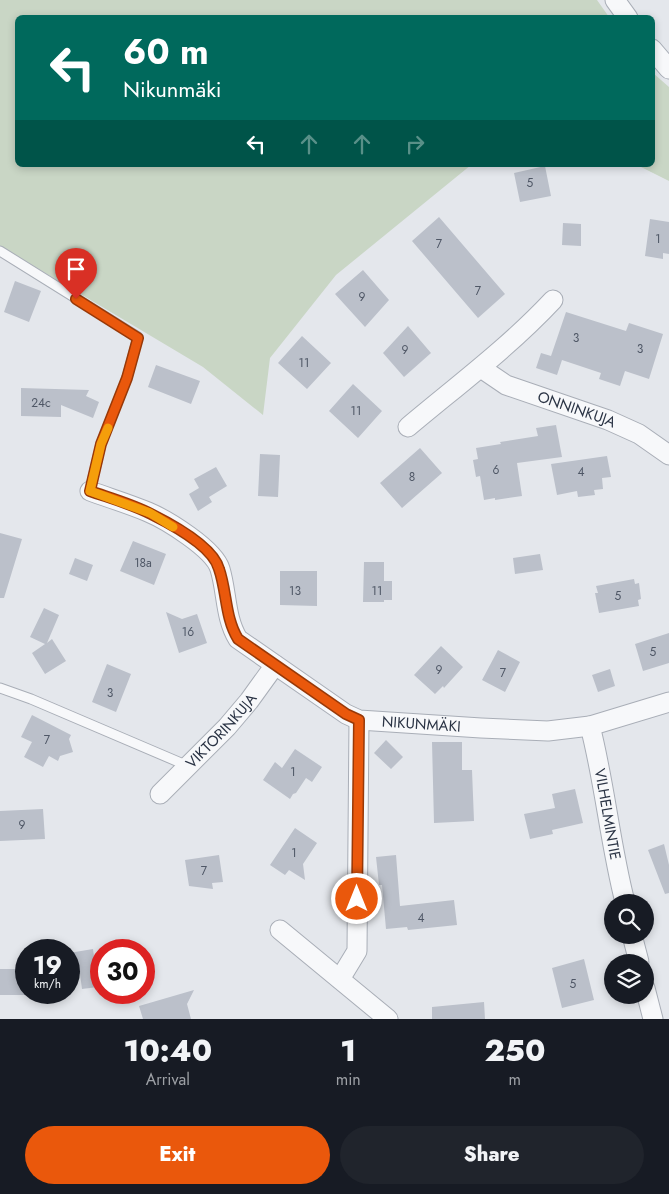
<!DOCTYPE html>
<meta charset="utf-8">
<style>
:root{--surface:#171b24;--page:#20242c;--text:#f1f3f6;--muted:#9ea1a6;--accent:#ea580c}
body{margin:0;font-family:Jost,sans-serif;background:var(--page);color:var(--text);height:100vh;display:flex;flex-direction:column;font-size:19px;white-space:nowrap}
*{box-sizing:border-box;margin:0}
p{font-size:16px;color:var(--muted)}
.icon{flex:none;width:28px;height:28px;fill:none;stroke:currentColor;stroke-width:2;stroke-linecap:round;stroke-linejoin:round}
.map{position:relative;height:1019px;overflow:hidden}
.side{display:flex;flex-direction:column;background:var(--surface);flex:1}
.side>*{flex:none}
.top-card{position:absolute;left:15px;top:15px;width:640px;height:152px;border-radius:8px;box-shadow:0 2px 8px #0003;background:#00695c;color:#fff;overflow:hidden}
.fabs{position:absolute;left:604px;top:894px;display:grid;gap:10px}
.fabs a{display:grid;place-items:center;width:50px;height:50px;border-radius:50%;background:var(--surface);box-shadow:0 2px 8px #0003;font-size:25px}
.speed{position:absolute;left:15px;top:939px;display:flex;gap:10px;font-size:25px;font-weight:700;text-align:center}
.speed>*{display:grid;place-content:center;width:65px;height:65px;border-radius:50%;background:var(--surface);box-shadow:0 2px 8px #0003;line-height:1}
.speed small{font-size:12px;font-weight:400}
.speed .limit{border:8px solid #d22;background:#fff;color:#111}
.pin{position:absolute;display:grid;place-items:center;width:42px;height:42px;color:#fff;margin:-51px -21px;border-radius:50% 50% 50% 0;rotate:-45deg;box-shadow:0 0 5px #0007}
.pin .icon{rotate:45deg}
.me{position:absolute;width:55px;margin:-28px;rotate:0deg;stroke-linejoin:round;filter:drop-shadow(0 0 4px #0008)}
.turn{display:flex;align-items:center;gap:18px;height:105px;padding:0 25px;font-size:22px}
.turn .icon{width:65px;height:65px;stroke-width:2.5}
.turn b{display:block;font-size:35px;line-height:42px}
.lanes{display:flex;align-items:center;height:48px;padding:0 25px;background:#0003;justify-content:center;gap:25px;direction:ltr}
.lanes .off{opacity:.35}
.eta{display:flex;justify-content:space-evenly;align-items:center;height:85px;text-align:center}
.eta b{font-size:30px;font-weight:800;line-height:35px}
.button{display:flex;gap:10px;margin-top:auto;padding:10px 25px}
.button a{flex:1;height:58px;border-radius:30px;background:var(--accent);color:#fff;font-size:20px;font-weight:800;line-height:58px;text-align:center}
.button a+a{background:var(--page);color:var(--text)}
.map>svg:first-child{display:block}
.green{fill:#c9d6c5}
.building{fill:#bbc0ca}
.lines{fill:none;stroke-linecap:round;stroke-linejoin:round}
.lane-casing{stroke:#a9aeb7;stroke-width:11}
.street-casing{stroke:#a9aeb7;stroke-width:21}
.lane{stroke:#f7f8fa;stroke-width:9}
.street{stroke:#f7f8fa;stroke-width:19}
.route-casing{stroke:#983908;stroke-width:12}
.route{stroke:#ea580c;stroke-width:9}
.slow{stroke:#f59e0b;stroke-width:9}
.labels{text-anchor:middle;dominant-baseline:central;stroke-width:4;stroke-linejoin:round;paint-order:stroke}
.number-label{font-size:12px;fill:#4f5766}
.street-label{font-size:15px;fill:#2b3445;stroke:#f4f6f9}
</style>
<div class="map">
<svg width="669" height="1019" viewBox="0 0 669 1019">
<rect width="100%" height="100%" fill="#e4e7ec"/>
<path class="green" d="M0,0h597l12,17 -591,1v147h453l-135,110 -66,83 -7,57 -60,-48 -203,-121z
M653,73l16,14v94l-32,-16h15z"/>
<path class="building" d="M545,166l6,30 -31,6 -6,-29z
M439,217l66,77 -27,24 -66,-77z
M650,219l19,3v32l-6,-1v6l-18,-3z
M563,223l18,1v22l-19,-1z
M363,270l26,30 -24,27 -30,-33z
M15,281l26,10 -12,31 -25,-10z
M566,312l60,19 3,-8 34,11 -14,45 -24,-8 -5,15 -21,-7 2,-6 -39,-13 -5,15 -21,-7 5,-15 10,3z
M408,326l23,27 -27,24 -21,-24z
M302,336l29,27 -24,26 -29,-26z
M156,365l44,16 -9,23 -43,-17z
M353,384l29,27 -24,27 -29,-27z
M21,388l68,2 -3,6 13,6 -6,16 -32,-13v12l-40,-1z
M556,425l6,32 -45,6 5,33 -27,4v-2l-11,2 -4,-24 -4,1 -3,-17 5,-1 -2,-11 25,-4 -1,-2 38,-6 -2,-8z
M420,448l22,25 -40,35 -22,-25z
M260,454l20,1 -2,42 -20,-1z
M607,456l4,21 -9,1 1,11 -9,1 1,5 -17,2 -1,-6 -20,4 -6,-31z
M216,467l11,19 -18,11 3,5 -14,9 -9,-17 10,-6 -5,-9z
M0,533l22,6 -18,59h-4z
M133,541l33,13 -12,31 -34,-14z
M540,554l3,16 -28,4 -2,-16z
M75,558l18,7 -6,16 -18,-7z
M364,562h20v19h8v19h-8v2h-21z
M280,571h37v35l-37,-1z
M634,579l1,5 4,-1 2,16 -3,1 1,6 -40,7 -4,-20h3l-2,-7z
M44,608l15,7 -12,28 5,-4 14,22 -21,13 -13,-21 13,-9 -15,-7z
M166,612l16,7 15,-5 10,29 -28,10z
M669,633v30l-26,8 -8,-27z
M441,646l22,21 -19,21 -1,-2 -8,8 -21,-19z
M498,650l22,12 -15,30 -23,-12z
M107,664l24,10 -15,38 -24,-10z
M610,669l5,17 -17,6 -6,-17z
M32,715l39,20 -2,4 4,13 -13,4 -2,5 -9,-5 -6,11 -19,-10 8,-15 -11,-5z
M386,740l17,17 -12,12 -17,-16z
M432,742h30v28h10l2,51 -40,2z
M295,749l27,18 -10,15 -6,-4 -10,15 -3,1 -3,5 -27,-19 12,-18 7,6z
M575,789l8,34 -31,7 1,4 -23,5 -6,-25 31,-6 -3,-14z
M43,809l2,30 -45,2v-30z
M295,828l22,15 -14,21 2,16 -16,-10 -4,5 -15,-10z
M664,844l5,21v28l-4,1 -17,-44z
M219,855l4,27 -11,1 1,6 -24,-3 -4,-26z
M396,855l4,51 54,-6 3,25 -49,5 -1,-3 -21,2 -4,-44h-3l-3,-28z
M93,949l5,38 -16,2 -2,-15 -11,2v-23z
M584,959l10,41 -32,8 -10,-40z
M0,969h26v26h-26z
M194,990l-7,14 4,15h-48l-4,-13z
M484,1002l1,17h-53v-12z"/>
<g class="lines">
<g class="lane-casing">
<path id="lane" d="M0,251l138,86 -11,41 -26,66 -11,47
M0,688l31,11 157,67"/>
</g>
<g class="street-casing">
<g id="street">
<path d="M615,0l13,18"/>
<path d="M652,49l17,20"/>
<path id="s1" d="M481,368l25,17 102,35 31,14 30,21"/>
<path d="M408,427c50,-42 101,-80 145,-127"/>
<path id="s2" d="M90,491c19,7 39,13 58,21 19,8 66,37 72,57 7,23 5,49 18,70l108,75 13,6 122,8 67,3 42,-5 79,-24"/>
<path id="s3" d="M590,726c15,58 20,118 35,176"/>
<path id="s4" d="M160,794l67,-67 22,-26 26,-36"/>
<path d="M280,930l108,89"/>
<path d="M632,935l7,27"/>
<path d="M340,979l17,-28 2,-231"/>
<path d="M645,988l8,31"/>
</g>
</g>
<use href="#lane" class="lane"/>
<use href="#street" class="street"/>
</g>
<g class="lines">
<g class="route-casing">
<path id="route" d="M76,299l62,39 -11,40 -26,66 -11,47c20,7 42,13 61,23 20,10 62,32 68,55 8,23 6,49 19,70l108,75 13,6 -2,179"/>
</g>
<use href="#route" class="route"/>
<path class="slow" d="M108,428l-7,16 -11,47 60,22 23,14"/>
</g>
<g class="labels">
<g class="number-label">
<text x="530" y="183">5</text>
<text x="658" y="239">1</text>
<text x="439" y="244">7</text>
<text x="478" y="291">7</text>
<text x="362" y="297">9</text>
<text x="576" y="338">3</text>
<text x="640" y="349">3</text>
<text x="405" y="350">9</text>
<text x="304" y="363">11</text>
<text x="41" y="403">24c</text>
<text x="356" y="411">11</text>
<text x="496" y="470">6</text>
<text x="581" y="472">4</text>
<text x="412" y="477">8</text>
<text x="143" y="563">18a</text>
<text x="295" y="591">13</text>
<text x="377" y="591">11</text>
<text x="618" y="596">5</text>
<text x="188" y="632">16</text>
<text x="653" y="652">5</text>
<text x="439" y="670">9</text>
<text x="503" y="673">7</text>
<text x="110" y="693">3</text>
<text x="47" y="740">7</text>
<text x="293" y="772">1</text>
<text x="22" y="825">9</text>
<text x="294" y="853">1</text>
<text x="204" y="871">7</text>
<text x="421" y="918">4</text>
<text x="573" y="984">5</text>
</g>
<g class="street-label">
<text stroke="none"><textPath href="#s1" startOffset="105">ONNINKUJA</textPath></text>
<text stroke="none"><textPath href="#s2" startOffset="436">NIKUNMÄKI</textPath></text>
<text stroke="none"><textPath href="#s4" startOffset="88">VIKTORINKUJA</textPath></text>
<text stroke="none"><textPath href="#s3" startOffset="90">VILHELMINTIE</textPath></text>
</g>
</g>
</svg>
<div class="fabs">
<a><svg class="icon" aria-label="search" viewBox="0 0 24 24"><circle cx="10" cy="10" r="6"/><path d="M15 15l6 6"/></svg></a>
<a><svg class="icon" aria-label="layers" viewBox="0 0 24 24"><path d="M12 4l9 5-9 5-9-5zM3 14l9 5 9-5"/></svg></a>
</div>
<div class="speed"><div>19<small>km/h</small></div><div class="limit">30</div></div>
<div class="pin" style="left:76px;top:299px;background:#d93025"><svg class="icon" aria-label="arrive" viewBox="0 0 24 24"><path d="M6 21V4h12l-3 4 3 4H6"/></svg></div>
<svg class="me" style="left:357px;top:899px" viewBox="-20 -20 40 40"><circle r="17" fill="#ea580c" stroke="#fff" stroke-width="3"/><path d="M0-11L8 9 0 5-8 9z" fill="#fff"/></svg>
<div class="top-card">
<div class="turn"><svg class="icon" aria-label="left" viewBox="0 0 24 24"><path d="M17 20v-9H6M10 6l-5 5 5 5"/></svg><div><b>60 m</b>Nikunmäki</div></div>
<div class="lanes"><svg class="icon" aria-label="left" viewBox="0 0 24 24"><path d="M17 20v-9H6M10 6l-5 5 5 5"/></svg><svg class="icon off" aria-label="ahead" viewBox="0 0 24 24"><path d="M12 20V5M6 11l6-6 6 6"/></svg><svg class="icon off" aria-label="ahead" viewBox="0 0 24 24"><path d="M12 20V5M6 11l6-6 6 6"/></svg><svg class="icon off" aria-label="right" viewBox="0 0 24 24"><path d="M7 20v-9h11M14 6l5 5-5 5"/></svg></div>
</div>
</div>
<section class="side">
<div class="eta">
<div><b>10:40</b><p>Arrival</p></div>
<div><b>1</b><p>min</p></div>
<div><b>250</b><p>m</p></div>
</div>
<div class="button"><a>Exit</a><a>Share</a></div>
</section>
